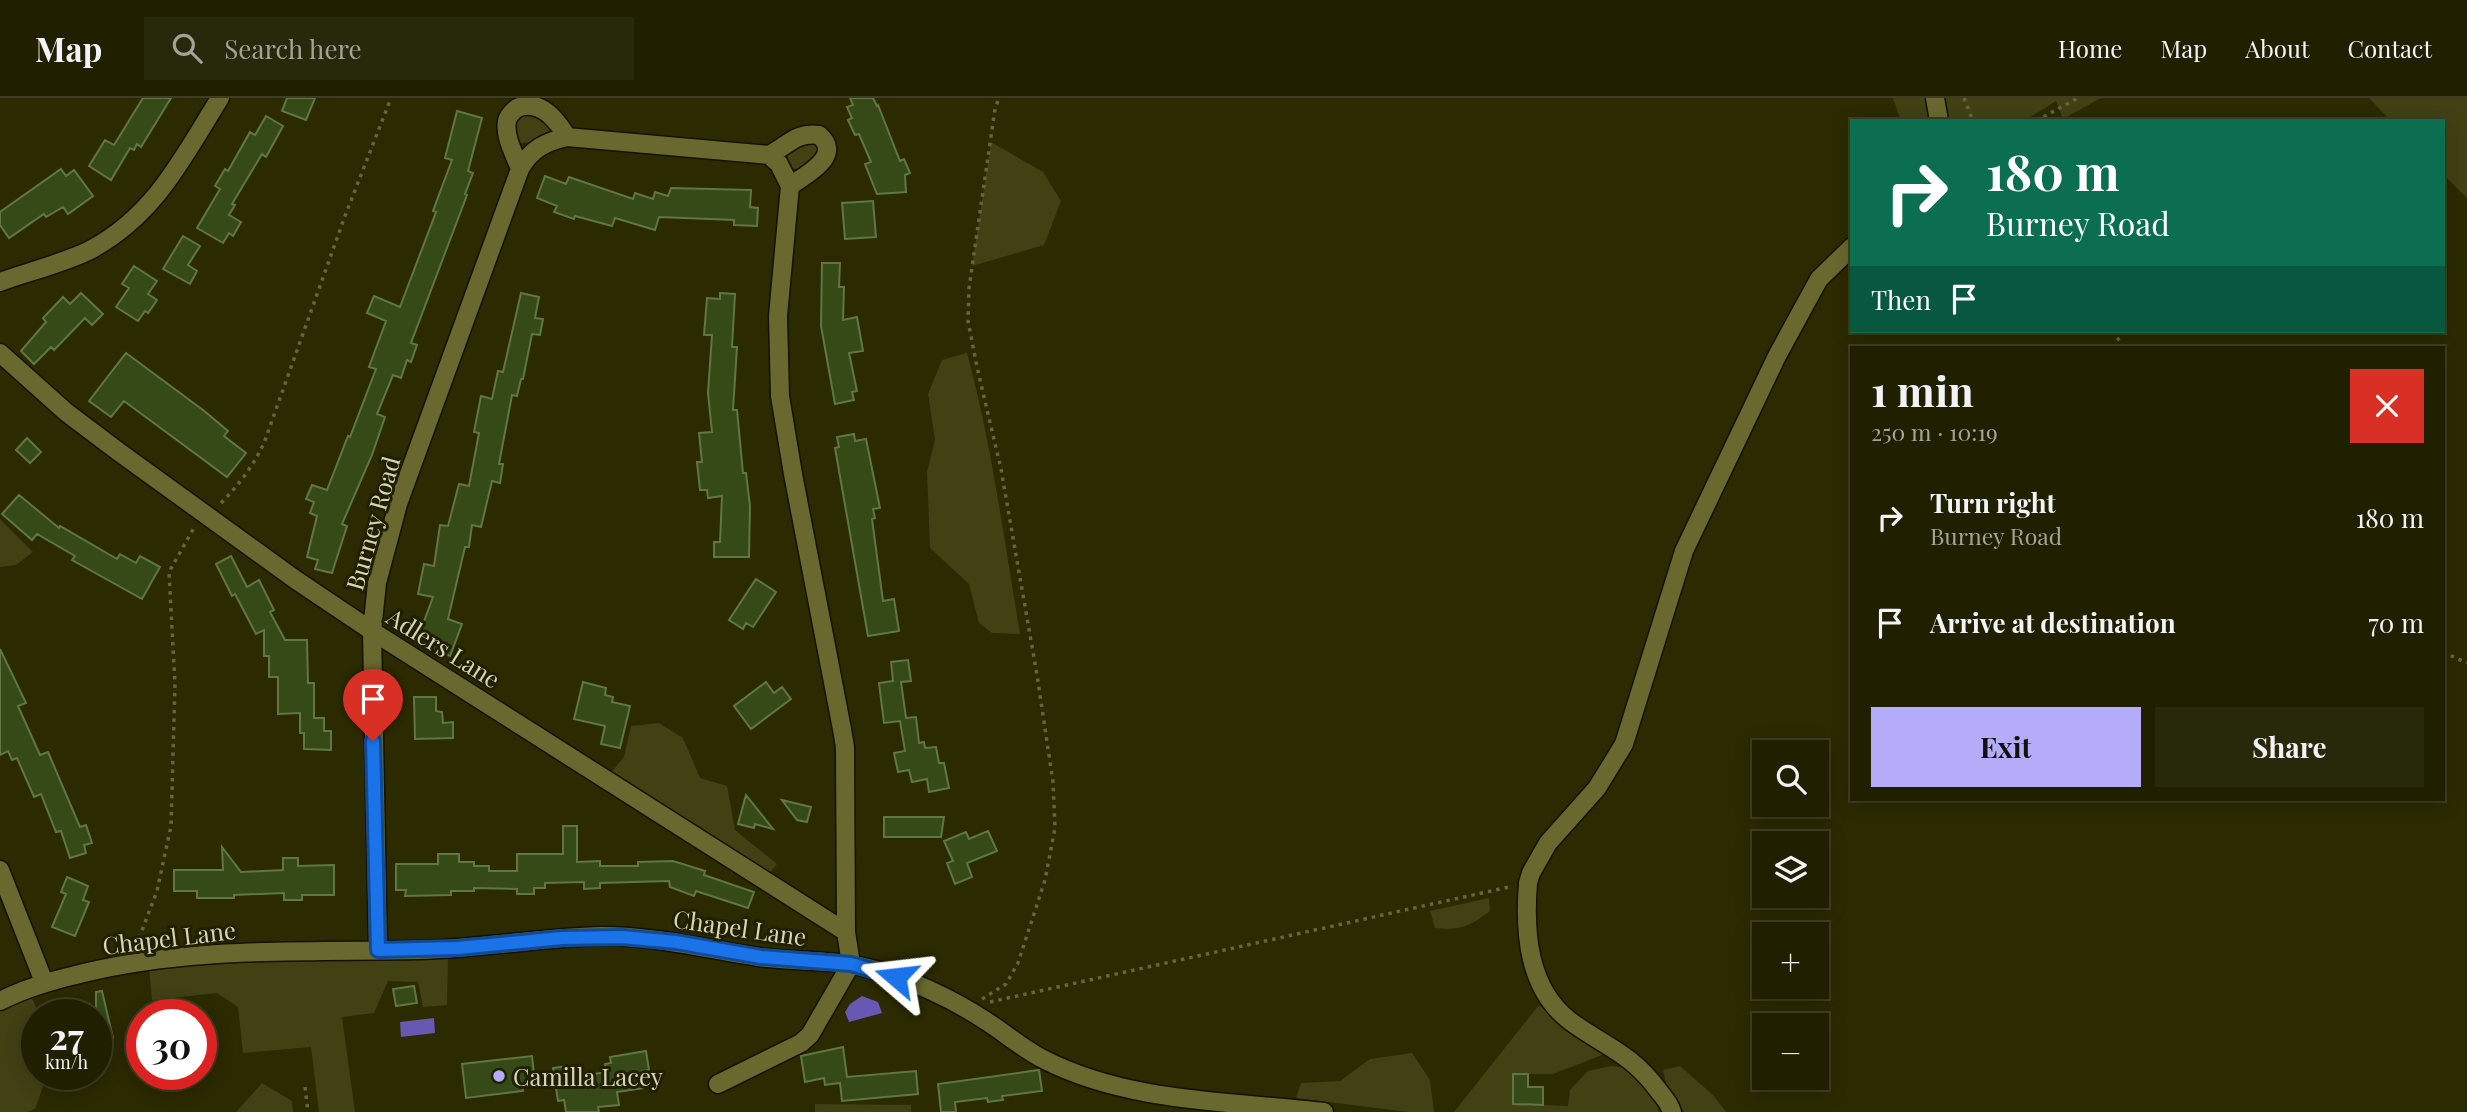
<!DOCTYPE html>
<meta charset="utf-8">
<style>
:root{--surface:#202000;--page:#28280a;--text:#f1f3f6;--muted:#a2a399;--line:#3d3e22;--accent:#b4acf9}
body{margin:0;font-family:"Playfair Display",serif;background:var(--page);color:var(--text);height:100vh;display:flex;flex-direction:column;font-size:26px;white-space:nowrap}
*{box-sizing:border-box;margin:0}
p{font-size:23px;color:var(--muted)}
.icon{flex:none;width:38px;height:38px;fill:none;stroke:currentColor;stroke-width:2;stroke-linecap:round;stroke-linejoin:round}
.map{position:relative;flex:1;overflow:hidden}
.sheet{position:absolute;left:1850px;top:248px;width:595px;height:455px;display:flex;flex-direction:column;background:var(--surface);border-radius:0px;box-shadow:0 4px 18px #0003,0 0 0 2px var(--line)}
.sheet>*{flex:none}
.hud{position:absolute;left:1850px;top:21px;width:595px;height:214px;border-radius:0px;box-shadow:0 4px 18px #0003,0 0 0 2px var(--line);background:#0b6e4f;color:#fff;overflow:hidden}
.controls{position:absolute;left:1752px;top:642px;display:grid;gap:14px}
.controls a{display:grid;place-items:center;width:77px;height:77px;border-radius:0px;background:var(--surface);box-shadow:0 4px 18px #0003,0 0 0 2px var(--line);font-size:35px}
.speed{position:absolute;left:21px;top:901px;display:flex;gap:14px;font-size:35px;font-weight:700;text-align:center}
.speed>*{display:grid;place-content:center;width:91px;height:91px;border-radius:50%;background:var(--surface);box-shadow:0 4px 18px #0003,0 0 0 2px var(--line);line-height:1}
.speed small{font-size:18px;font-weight:400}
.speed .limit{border:10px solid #d22;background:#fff;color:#111}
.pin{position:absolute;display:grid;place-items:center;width:60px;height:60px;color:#fff;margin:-72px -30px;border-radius:50% 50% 50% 0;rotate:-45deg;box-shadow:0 0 7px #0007}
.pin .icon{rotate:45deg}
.me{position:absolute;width:77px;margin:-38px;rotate:287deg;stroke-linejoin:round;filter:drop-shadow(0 0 5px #0008)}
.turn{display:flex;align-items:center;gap:24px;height:147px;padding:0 21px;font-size:32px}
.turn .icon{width:91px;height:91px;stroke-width:2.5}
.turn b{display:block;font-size:49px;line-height:60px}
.then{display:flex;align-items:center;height:66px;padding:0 21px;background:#0003;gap:14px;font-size:26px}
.round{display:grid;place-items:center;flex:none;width:74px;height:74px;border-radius:0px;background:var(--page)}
.headline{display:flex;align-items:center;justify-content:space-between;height:119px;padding:0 21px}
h1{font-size:42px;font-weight:700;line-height:52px}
.primary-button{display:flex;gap:14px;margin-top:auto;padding:14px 21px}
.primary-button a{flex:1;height:80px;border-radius:0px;background:var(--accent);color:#111;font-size:28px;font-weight:700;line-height:80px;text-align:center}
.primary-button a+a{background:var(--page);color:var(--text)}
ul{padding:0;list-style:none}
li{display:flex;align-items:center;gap:21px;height:105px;padding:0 21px}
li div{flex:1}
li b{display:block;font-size:26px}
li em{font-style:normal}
header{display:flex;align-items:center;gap:42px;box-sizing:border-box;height:98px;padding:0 35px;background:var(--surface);border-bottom:2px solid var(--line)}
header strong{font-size:33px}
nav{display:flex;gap:38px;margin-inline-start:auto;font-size:24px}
.search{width:490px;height:63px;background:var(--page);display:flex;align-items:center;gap:18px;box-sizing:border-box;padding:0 24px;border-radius:0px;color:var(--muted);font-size:26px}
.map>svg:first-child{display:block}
.green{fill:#424114}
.water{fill:#6758b4}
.building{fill:#364a18;stroke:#607643;stroke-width:2}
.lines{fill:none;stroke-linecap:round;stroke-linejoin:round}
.minor-casing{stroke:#131200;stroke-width:21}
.path{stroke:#65643f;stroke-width:3.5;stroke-dasharray:3.5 5;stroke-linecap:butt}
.minor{stroke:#69682f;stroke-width:18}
.route-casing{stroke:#114b97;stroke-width:18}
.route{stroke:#1a73e8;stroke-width:12}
.poi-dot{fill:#b4acf9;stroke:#212002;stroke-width:2.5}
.labels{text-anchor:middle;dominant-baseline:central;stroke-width:6;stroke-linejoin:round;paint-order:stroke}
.street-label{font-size:24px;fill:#d5d5b8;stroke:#212002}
.poi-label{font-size:24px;fill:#d5d5b8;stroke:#212002;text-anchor:start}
</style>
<header>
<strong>Map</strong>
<div class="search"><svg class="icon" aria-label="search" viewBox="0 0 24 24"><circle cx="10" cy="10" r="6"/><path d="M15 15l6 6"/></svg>Search here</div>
<nav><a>Home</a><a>Map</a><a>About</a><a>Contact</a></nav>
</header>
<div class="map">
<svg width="2467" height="1014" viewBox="0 0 2467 1014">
<rect width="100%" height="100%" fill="#2b2a00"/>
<path class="green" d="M1893,0h208l-38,21 -7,-18 -32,20h-123z
M2369,0h98v100l-24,-24v-53h-52z
M539,12l14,17c-10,12 -19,16 -35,16l-5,-9 1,-13 12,-10z
M804,43l9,1 5,7c-3,12 -13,20 -25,20l-5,-6v-12z
M991,44l52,30 18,29 -17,44 -72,21z
M967,255c25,92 37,187 53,281l-28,-1 -13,-10 -10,-39 -39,-36 -3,-76 8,-32 -7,-46 14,-34z
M0,421l33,33 -17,13 -16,2z
M659,625l24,15 17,40 27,8 8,44 42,34 -10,12 -157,-102 14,-17 7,-31z
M1489,800l1,13c-20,15 -29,20 -55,17l-5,-17z
M448,859l-1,48 -24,2 -5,-25 -30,-1 -14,32 -32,4 13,95h-36l-8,-65 -68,6 -5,-46 -21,-14 -65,7 -3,-33 40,-6z
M31,899l9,18h-3v59l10,1 -12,34 -8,3h-27v-103z
M1539,907l32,27 36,21 -54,21h-25v12l15,1v18l25,1 2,-16 18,-19 23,-5 16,2 27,26 5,18h-205z
M1412,955l18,27 4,32h-26l-112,-14 5,-15 39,-2 30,-22z
M1680,968l33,29 13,17h-42l-17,-25 -4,-17z
M262,985l30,18 1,11h-57z
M815,1006l96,1v7h-96z"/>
<path class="water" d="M862,898l16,6 4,11 -33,9 -4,-10 5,-8z
M434,920l1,15 -34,4 -1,-15z"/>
<path class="building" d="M143,0h28l-30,49 -4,-3 -3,6 -4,-2 -19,32 -22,-14 16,-26 9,5z
M287,0h28l-9,22 -24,-9z
M850,0h23l4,8 1,-1 22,56 4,-2 6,14 -5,2 1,17 -29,2 -12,-30 6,-2 -12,-28 -4,1 -7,-15 4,-2 -5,-11 6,-2z
M457,13l25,7 -14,53 5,2 -8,21 2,1 -56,148 6,2 -6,17 -4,-2 -6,18 -8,-3 -16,39 8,3 -13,38 -30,69 5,2 -15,47 -17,-4 3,-9 -11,-3 10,-41 -7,-3 4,-11 -8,-3 6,-14 15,5 21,-54 2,1 26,-68 -7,-2 17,-46 -19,-8 7,-17 26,11 36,-95 -3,-1 19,-51 -7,-2z
M266,18l17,10 -17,31 -4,-3 -30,50 3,1 -6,10 12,7 -8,14 -4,-3 -6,10 -26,-15 23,-39 -5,-3 10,-17 3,2 22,-39 5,3z
M61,71l5,7 8,-6 19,26 -25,18 -5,-7 -17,10 -2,-3 -35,24 -9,-13v-13z
M545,78l21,8 3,-7 64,22 2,-6 18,6 2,-7 13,4 3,-8 80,2 -1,17 8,1 -1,18 -23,-1v-5l-75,-3 -4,13 -40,-12 -3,8 -37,-10 -1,3 -20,-7 3,-6 -20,-8z
M873,103l3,36 -31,2 -3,-36z
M183,138l17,10 -12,19 9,6 -7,13 -27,-15z
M822,165h18l-1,24h5l-1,33 14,-3 6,34 -14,2 8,38 -5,1 2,8 -19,4 -14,-78z
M134,168l23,15 -9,13 9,6 -9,13 -3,-2 -7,10 -22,-14 13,-19 -7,-4z
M81,195l22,21 -11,11 -7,-7 -31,32 -3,-3 -17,17 -13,-13 25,-29 -3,-4 20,-21 7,7z
M521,195l18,4 -4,21 8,1 -3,16 -8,-1 -9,45h-2l-4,17 -5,-1 -13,69h4l-3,19 -8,-2 -11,46 -9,-2 -3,22h-4l-17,72 14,5 -12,32 -34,-13 17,-46 -15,-3 6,-30 10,2 6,-41 8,1 11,-42 10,2 10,-53 -5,-1 7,-36 11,3 6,-28 5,1z
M720,195l15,1 -3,53h5l-4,63h4l6,63h3l4,33 -1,51h-35v-15h6l2,-46 -14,2 -1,-8h-7l-3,-28h5l-3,-29 13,-1 -4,-39 4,-58h-8l3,-37 13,1z
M126,255l77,57 25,21 -4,5 22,17 -19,24 -103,-76 -13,16 -22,-16z
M854,336l1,7 11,-2 14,69 -7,1 2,9 -3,1 11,82 11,-2 5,32 -31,5 -33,-188 4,-1 -2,-10z
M27,340l14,14 -11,11 -14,-13z
M19,397l40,33 1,-2 57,33 3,-5 16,9 4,-7 20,11 -18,32 -70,-39 3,-4 -38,-22 -5,6 -30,-26z
M231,458l16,31 12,-7 15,30 -4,2 15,28h22l1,43h6v35h10v13h7v19l-27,-1v-16h-4v-20l-22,1v-37h-9v-21h-5v-26l-8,4 -21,-40 -3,2 -16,-32z
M756,481l20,13 -23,35 -7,-4 -3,6 -14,-9z
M0,551l26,54 -8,3 22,49 8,-3 32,75 6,-2 6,18 -8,2 2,8 -16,5 -9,-27 -5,1 -15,-38 -7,3 -17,-39 -5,2 -4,-9 -8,4z
M908,562l3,21 -10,1 5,36 10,-1 3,26 5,-1 1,6 11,-1 3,16h5l5,25 -20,4 -2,-13 -15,3 -3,-12 -11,2 -4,-19 11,-2 -5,-30 -16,2 -5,-40 14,-2 -2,-19z
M583,584l23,6 -1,7 8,2 -1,5 18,4 -10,42 -19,-4 4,-18 -31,-7z
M766,584l8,11 8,-6 9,12 -40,30 -17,-23z
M414,599h22v14l6,1 1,11 10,-1v16l-38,1z
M746,697l27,34 -18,-5 -1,4 -16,-4z
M782,702l29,7 -4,15 -10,-2z
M884,719h60l-3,20h-57z
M563,728h14v36l23,-1v5h38v-4l35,-1 32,10 -1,4 50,17 -6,16 -52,-17 -2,5 -24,-9 -1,-6 -69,2v5l-16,1v-7l-39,1v5h-11v6h-17v-5l-43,-1v3h-23v4l-46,1 1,-6h-10v-26h42v-10h21v8h15v4h15v5h28v-17h46z
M988,733l9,20 -30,12 5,14 -17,7 -8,-21 6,-2 -9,-20 22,-9 3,7z
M222,749l19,25 42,-2v-12h15v8l36,-1v30h-32v5h-18v-7l-50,2v3h-37v-7h-23v-21h49z
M67,779l21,9 -5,14 6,2 -14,34 -23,-9 14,-33 -5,-2z
M414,888l3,17 -21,3 -3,-17z
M102,893l11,47 -17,4v-50z
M843,949l4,30 69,-6 2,23 -76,7 -2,-18 -15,2 -1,-7 -19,4 -4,-26z
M646,953l3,19 -7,1 3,17 -28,4 2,13 -21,2 1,5h-33l-2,-12 -6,1 -5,-33 22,-3 1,12 30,-5 -1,-8 6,-1 -1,-6z
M532,958l3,27 -13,2 1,6 -57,7 -4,-34z
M1039,972l3,21 -40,5 1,4 -15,2 -1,-4 -32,4 1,10h-15l-3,-28z
M1513,976h15v13h15v18l-30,-1z"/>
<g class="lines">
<g class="minor-casing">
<path id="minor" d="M1935,0l4,23
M769,57c20,-10 26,-23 50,-20 25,21 -14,40 -29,51
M520,71c-5,-14 -16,-32 -13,-48 1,-5 5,-9 10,-13 23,-10 40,12 50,29
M0,184c27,-10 68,-20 92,-33 64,-35 91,-92 128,-151
M0,255l66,59 53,40 177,128 76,51 474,301
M0,772l44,112
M378,852l-6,-319 5,-48 21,-79 122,-335c11,-20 25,-27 47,-32l202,18 10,9 11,22 -12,130 2,80 13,78 49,255 3,18 1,185 5,32 -41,71 -9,8 -83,41
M0,903c31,-16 63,-23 97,-31 107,-23 213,-18 321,-20 62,-1 123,-13 184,-14 53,0 105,13 157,21 36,5 73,2 109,11 38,9 85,31 118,53 19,12 37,28 57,38 85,44 188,42 281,53
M1672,1014c-3,-10 -8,-14 -14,-22 -27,-37 -54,-44 -88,-69 -42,-32 -46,-89 -42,-138l3,-10 17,-30 49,-55 27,-44 60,-193 93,-195 42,-77 33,-32"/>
</g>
<path class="path" d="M1964,0l9,23
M2036,23l42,-23
M2112,233l13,17
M221,405c18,-18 32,-37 43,-60l81,-227 46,-118
M2443,554l24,11
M136,848l21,-55 14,-65 4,-142 -6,-112 26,-46
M982,901l24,-15 12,-21 27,-83 10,-52 -2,-46 -16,-107 -36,-206 -24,-102 -9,-46 1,-33 26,-179 4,-11
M990,904l519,-115
M305,989l3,25"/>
<use href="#minor" class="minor"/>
</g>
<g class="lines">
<g class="route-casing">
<path id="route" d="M373,643l5,209 80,-2 104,-10 60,-1 54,5 85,15 90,7 45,13"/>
</g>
<use href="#route" class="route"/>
</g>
<circle class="poi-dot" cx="499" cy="978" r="7"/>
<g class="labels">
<g class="street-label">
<text transform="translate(372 425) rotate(-74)">Burney Road</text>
<text transform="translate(444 549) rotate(32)">Adlers Lane</text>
<text transform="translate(740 829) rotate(8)">Chapel Lane</text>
<text transform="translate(169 839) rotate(-7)">Chapel Lane</text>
</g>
<g class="poi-label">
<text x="513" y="978">Camilla Lacey</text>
</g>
</g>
</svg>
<div class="controls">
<a><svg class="icon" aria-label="search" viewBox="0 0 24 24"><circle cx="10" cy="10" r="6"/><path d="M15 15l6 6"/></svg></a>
<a><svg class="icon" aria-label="layers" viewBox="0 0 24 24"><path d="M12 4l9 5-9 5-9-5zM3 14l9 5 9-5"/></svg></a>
<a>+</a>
<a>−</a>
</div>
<div class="speed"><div>27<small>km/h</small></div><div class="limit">30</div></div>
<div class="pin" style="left:373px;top:643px;background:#d93025"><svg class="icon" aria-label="arrive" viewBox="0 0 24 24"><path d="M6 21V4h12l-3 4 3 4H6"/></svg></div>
<svg class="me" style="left:896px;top:879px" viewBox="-20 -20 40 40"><path d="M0-17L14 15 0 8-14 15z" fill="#1a73e8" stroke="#fff" stroke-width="4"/></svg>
<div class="hud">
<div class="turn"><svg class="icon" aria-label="right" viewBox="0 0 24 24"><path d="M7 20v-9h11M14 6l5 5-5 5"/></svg><div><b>180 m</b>Burney Road</div></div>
<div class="then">Then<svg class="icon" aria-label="arrive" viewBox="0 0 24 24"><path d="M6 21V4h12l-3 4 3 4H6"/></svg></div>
</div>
<section class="sheet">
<div class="headline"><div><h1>1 min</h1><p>250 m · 10:19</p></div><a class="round" style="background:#d93025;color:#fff"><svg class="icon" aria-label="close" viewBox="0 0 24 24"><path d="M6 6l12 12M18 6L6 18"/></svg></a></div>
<ul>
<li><svg class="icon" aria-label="right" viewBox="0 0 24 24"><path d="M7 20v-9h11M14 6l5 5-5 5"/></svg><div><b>Turn right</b><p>Burney Road</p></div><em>180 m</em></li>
<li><svg class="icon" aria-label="arrive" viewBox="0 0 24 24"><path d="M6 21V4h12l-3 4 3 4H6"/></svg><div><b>Arrive at destination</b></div><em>70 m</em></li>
</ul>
<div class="primary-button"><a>Exit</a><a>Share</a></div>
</section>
</div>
